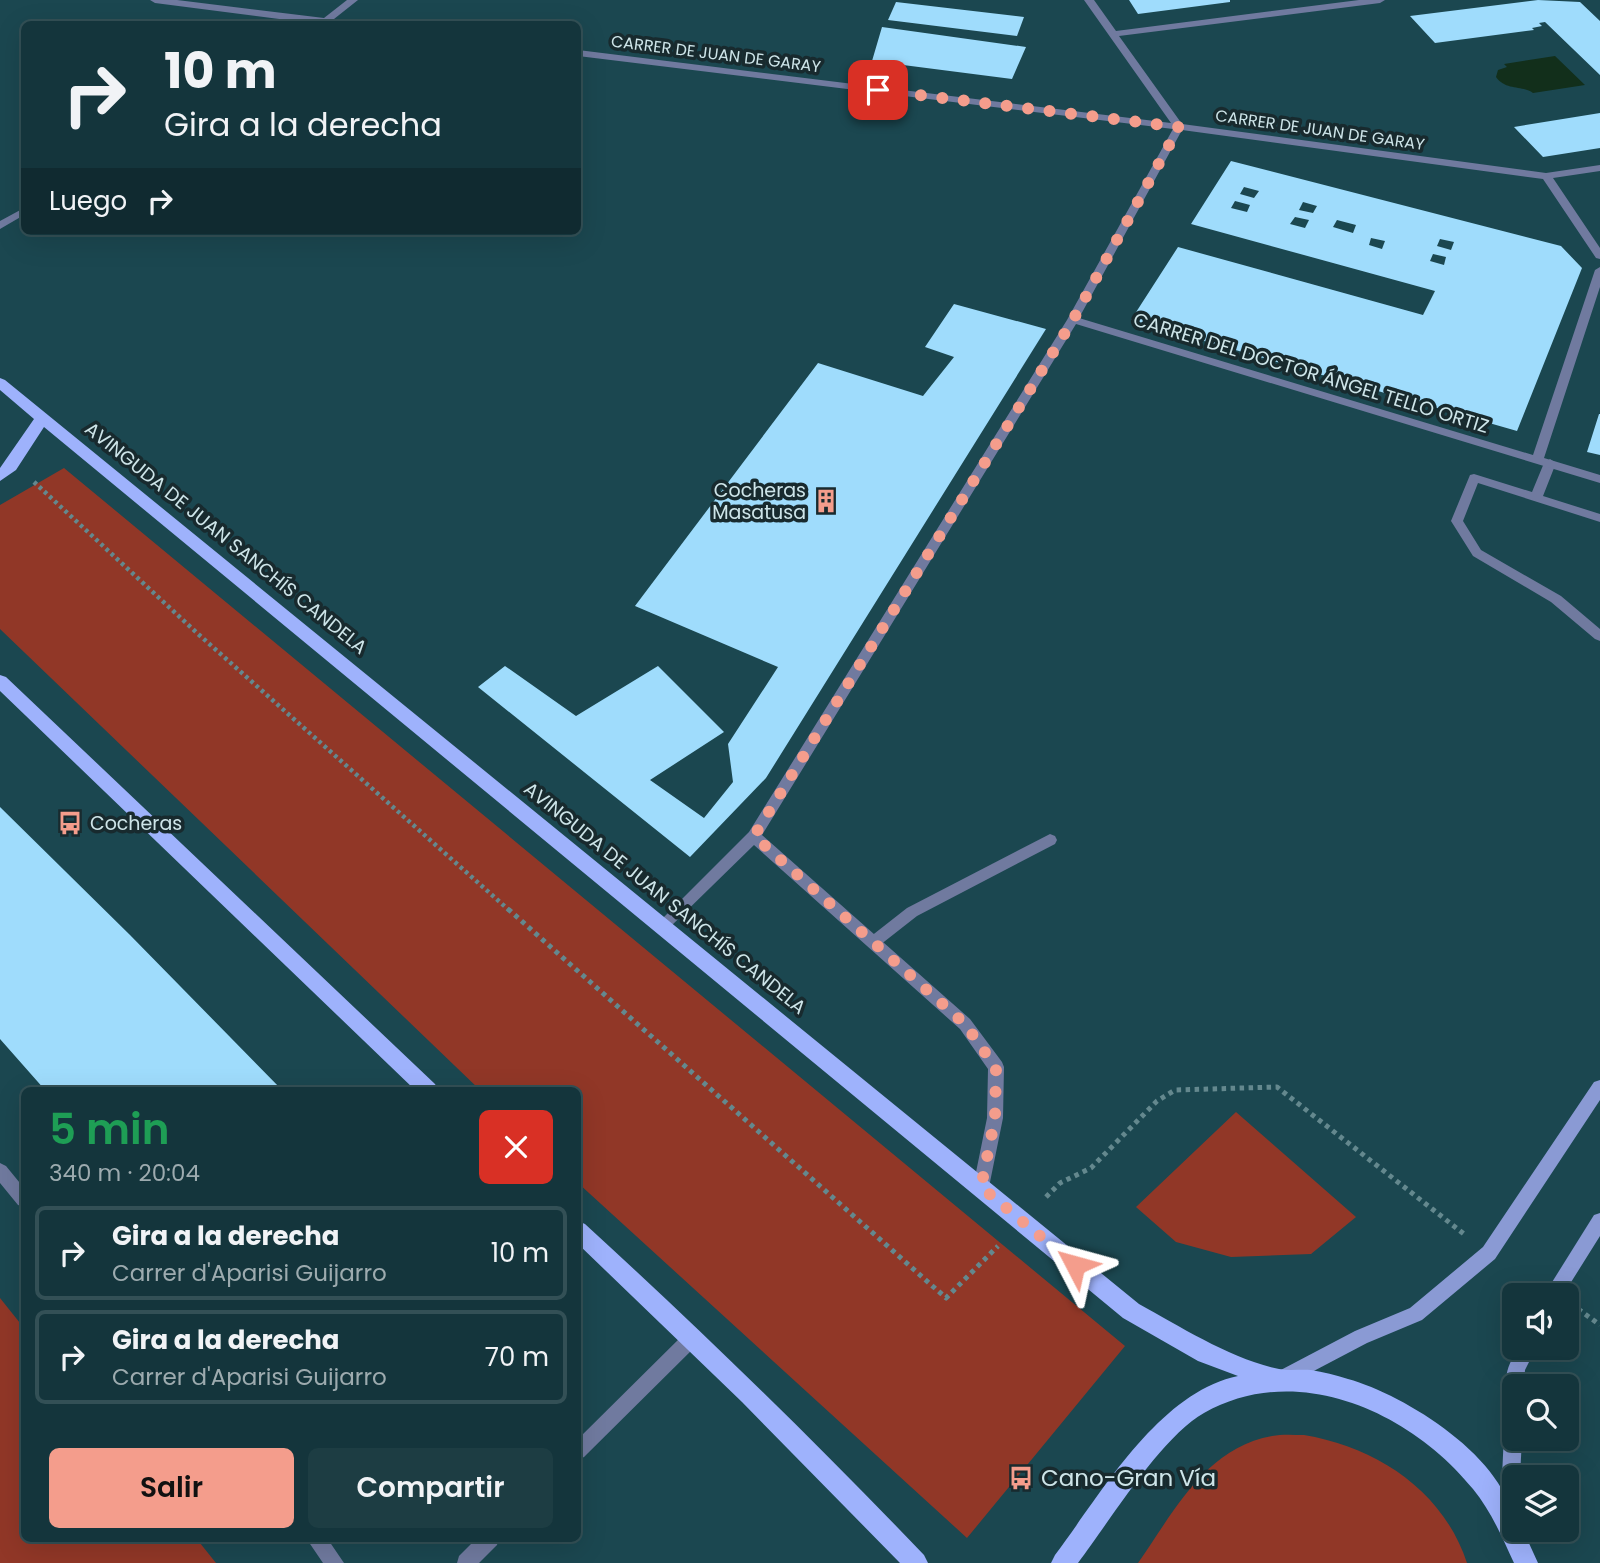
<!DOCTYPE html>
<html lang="es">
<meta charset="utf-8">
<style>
:root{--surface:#14353c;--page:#1d3d43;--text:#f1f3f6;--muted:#9dabaf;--line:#335056;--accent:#f49d8c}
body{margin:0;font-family:Poppins,sans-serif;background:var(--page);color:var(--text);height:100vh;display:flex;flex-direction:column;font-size:26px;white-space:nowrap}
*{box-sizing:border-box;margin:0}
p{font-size:23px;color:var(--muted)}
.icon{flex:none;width:38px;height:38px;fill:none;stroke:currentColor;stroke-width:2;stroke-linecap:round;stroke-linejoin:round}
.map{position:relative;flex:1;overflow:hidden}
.panel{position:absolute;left:21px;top:1087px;width:560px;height:455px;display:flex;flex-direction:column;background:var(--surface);border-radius:10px;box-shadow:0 7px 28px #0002,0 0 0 2px var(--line)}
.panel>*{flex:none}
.banner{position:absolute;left:21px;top:21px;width:560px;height:214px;border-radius:10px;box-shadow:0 7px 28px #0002,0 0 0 2px var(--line);background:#14353c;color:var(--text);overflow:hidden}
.tools{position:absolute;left:1502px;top:1283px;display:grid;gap:14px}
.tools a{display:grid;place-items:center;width:77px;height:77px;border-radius:10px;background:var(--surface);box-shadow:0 7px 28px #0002,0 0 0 2px var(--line);font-size:35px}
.pin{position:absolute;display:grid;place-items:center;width:60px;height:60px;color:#fff;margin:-30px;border-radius:14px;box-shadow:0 4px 10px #0006}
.me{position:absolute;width:77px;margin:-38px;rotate:309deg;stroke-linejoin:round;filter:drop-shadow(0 0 5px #0008)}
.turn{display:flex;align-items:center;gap:24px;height:147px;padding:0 28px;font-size:32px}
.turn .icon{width:91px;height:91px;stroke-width:2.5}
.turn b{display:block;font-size:49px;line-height:60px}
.then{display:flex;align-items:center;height:66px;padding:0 28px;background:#0003;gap:14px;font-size:26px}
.round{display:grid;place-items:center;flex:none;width:74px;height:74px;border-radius:10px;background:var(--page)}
.head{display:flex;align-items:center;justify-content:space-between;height:119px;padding:0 28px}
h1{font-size:42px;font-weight:600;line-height:52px;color:#1e9e55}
.button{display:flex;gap:14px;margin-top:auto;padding:14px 28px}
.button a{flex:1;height:80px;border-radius:10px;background:var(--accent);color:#111;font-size:28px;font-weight:600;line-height:80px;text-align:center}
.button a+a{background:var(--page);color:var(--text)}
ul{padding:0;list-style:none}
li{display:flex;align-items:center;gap:21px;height:94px;margin:0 14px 10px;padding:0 14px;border:4px solid var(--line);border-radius:10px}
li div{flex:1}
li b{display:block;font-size:26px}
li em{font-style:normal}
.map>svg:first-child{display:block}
.green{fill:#913727}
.water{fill:#122f1b}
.building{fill:#9fdcfc;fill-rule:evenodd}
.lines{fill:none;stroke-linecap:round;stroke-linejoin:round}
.path-far1{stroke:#64888e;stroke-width:4.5;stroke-dasharray:3.5 3.5;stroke-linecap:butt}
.path{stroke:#64888e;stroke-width:5;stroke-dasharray:4.5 4.5;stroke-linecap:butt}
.lane{fill:#707a9f;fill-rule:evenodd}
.street{fill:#707a9f;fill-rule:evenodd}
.secondary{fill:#8a9ad4;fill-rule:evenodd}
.primary{fill:#9eb2fc;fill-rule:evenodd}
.route{stroke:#f49d8c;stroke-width:12;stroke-dasharray:0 21.6}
.labels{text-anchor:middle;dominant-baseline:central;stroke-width:7;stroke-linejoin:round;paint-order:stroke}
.far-street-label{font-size:16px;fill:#cee5e9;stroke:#182a2e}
.street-label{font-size:19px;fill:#cee5e9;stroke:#182a2e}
.poi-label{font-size:19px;fill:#cee5e9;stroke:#182a2e;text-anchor:end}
.near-poi-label{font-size:23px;fill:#cee5e9;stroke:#182a2e;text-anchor:start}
</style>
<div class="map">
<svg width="1600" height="1563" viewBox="0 0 1600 1563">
<rect width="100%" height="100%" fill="#1b4750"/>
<path class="green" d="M64,468l1061,878 -158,192 -389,-355v-93h-98l-480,-461v-124z
M1236,1112l120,105 -45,37 -80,3 -55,-15 -40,-35z
M0,1298l24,30v210h172l20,25h-216z
M1304,1435c72,12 139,55 163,128h-329c36,-51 67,-115 134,-127 10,-2 22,-1 32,-1z"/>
<path class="water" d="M1555,56l30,29 -52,8c-11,-8 -27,-2 -37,-16l2,-7 9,-3 -3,-3z"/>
<path class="building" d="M1129,0h101v2l-92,12z
M1538,0l42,2 20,19v54l-55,-53 -6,1 3,3 -10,2 2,2 -99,13 -25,-27z
M896,2l128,15 -7,19 -129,-16z
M882,27l144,20 -14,32 -140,-18z
M1600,113v35l-57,9 -29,-30z
M1231,161l330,85 21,22 -65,163 -386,-111 47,-73 245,68 12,-24 -244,-67zM1244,187l15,4 -5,7 -14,-4zM1235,201l15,4 -3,7 -16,-4zM1303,202l14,4 -4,7 -14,-3zM1295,217l14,3 -4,8 -15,-4zM1337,220l19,5 -3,8 -20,-6zM1371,238l14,3 -3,8 -13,-4zM1440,239l14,3 -3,8 -14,-4zM1433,254l13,3 -2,8 -14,-4z
M954,304l92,25 -280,449 -76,79 -212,-170 27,-21 71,50 82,-50 66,66 -74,48 54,38 29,-36 -5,-38 50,-77 -143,-61 183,-243 105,33 31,-39 -29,-10z
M1599,414h1v41l-13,-3z
M0,807l130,128 152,155h-237l-45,-51z"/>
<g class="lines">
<path class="path-far1" d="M34,482l163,151 313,278"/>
<path class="path" d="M508,909l438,389 52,-52
M1046,1197l14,-14 31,-15 66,-67 18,-11 102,-3 187,147
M1578,1309l22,16"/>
<path class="lane" d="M1550,459l6,4 -13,33 57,18v8l-122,-39 -15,38 18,29 80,46 39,33v12l-5,-2 -44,-37 -78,-46 -22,-35 19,-46 4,-1 58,18 12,-29z
M1050,834l5,2 2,4 -2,4 -138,72 -37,29 -5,2 -5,-2 -3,-4 3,-4 37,-29z"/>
<path class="street" d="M150,0h27l147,18 23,-18h11l-24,19 17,3 1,2h-34l-163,-21z
M1084,0h10l22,31 243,-31h26l-5,3 -261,33 63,88 364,49 54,-8v6l-47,7 47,70v11l-4,-1 -53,-79 -361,-49 -103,188 454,137 62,-185 5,-3v20l-56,171 56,17v8l-524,-159 -314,511 208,184 32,43 2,5 -1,51 -14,69 -2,5 -6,3 -6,-3 -2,-5 14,-69 1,-49 -28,-40 -206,-184 -86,84 -5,2 -5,-2 -2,-4 93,-93 318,-512 106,-191 -595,-73v-6l593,73z
M24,208v7l-24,14v-8z
M0,1163l6,3 18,22v19l-6,-2 -18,-22z
M693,1328l6,3 3,6 -3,6 -115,114 -6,3v-21l109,-108z
M306,1538h21l17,25h-21z
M477,1538h22l-2,7 -18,18h-22l2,-7z"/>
<path class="secondary" d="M1600,1080v20l-105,159 -73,61 -55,23 -78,41 -6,3 -6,-3 -3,-6 3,-6 78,-41 55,-23 73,-61 111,-165z
M1600,1213v23l-37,59h-19l50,-80z
M1518,1348h18l-11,22 -1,16h-10v8l-5,-2c-7,-16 1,-30 9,-44z
M1514,1402v36h8l-2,39h-6v51l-5,2 -7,-2 -2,-7 5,-110 3,-6z"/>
<path class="primary" d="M0,378l5,2 1134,924c42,23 92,55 140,65 11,2 22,0 32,1 12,2 25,5 37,9 58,16 166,83 166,151h9l15,33h-24c-12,-26 -23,-52 -41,-74 -62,-77 -176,-129 -269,-76 -43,24 -95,109 -126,150h-27l4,-8c46,-61 104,-163 183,-179l-40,-15 -75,-43 -1079,-891 -28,43 -16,11v-13l34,-49 -34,-29z
M0,675l6,2 429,407 3,6h-23l-415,-399z
M578,1221l7,3c117,107 230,217 339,331l4,8h-28l-158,-161 -164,-158z"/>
</g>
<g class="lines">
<path class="route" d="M878,90l301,37 -106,193 -319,516 211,188 31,44 -1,50 -14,69 94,78"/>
</g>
<defs>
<g id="building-bare" transform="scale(1.89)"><path d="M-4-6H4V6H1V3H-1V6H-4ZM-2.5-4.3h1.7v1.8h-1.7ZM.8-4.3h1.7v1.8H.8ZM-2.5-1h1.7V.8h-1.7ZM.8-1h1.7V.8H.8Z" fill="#f49d8c" stroke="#182a2e" stroke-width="2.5" paint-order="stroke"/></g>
<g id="bus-bare" transform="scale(1.89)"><path d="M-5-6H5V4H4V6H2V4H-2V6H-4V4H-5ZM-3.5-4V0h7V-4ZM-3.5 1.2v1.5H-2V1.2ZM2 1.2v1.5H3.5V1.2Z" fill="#f49d8c" stroke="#182a2e" stroke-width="2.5" paint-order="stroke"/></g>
</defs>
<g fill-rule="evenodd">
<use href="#building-bare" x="826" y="501"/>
<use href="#bus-bare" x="70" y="823"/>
<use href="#bus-bare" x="1021" y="1478"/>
</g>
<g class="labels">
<g class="far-street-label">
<text transform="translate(716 54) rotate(7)">CARRER DE JUAN DE GARAY</text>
<text transform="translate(1320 130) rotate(8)">CARRER DE JUAN DE GARAY</text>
</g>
<g class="street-label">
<text transform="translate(1311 373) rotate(17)">CARRER DEL DOCTOR ÁNGEL TELLO ORTIZ</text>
<text transform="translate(226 538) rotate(39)">AVINGUDA DE JUAN SANCHÍS CANDELA</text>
<text transform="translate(665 898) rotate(39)">AVINGUDA DE JUAN SANCHÍS CANDELA</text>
</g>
<g class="poi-label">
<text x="806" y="490">Cocheras<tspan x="806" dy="22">Masatusa</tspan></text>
<text x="90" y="823" text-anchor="start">Cocheras</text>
</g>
<g class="near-poi-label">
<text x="1041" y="1478">Cano-Gran Vía</text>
</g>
</g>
</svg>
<div class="tools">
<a><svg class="icon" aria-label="sound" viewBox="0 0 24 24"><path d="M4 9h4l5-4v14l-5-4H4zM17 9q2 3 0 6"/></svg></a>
<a><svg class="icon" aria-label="search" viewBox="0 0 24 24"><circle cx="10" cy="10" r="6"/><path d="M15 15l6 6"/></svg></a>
<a><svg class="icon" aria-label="layers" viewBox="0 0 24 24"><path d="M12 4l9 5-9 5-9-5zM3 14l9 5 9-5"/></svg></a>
</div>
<div class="pin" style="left:878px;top:90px;background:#d93025"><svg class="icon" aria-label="arrive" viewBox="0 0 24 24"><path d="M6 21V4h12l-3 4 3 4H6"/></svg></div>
<svg class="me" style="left:1075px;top:1265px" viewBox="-20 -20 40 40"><path d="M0-17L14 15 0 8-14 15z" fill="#f49d8c" stroke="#fff" stroke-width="4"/></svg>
<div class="banner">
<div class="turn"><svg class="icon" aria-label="right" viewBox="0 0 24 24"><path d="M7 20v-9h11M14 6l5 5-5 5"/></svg><div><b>10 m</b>Gira a la derecha</div></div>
<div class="then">Luego<svg class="icon" aria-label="right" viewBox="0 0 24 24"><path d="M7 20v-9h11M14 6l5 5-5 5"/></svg></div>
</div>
<section class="panel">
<div class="head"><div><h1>5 min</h1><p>340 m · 20:04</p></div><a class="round" style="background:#d93025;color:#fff"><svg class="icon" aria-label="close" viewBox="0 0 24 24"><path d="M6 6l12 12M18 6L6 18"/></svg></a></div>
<ul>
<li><svg class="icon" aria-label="right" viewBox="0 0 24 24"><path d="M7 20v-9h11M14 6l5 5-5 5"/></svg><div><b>Gira a la derecha</b><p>Carrer d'Aparisi Guijarro</p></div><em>10 m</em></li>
<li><svg class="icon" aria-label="right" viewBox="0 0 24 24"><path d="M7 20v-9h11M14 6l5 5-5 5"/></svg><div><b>Gira a la derecha</b><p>Carrer d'Aparisi Guijarro</p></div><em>70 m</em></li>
</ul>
<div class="button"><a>Salir</a><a>Compartir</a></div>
</section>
</div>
